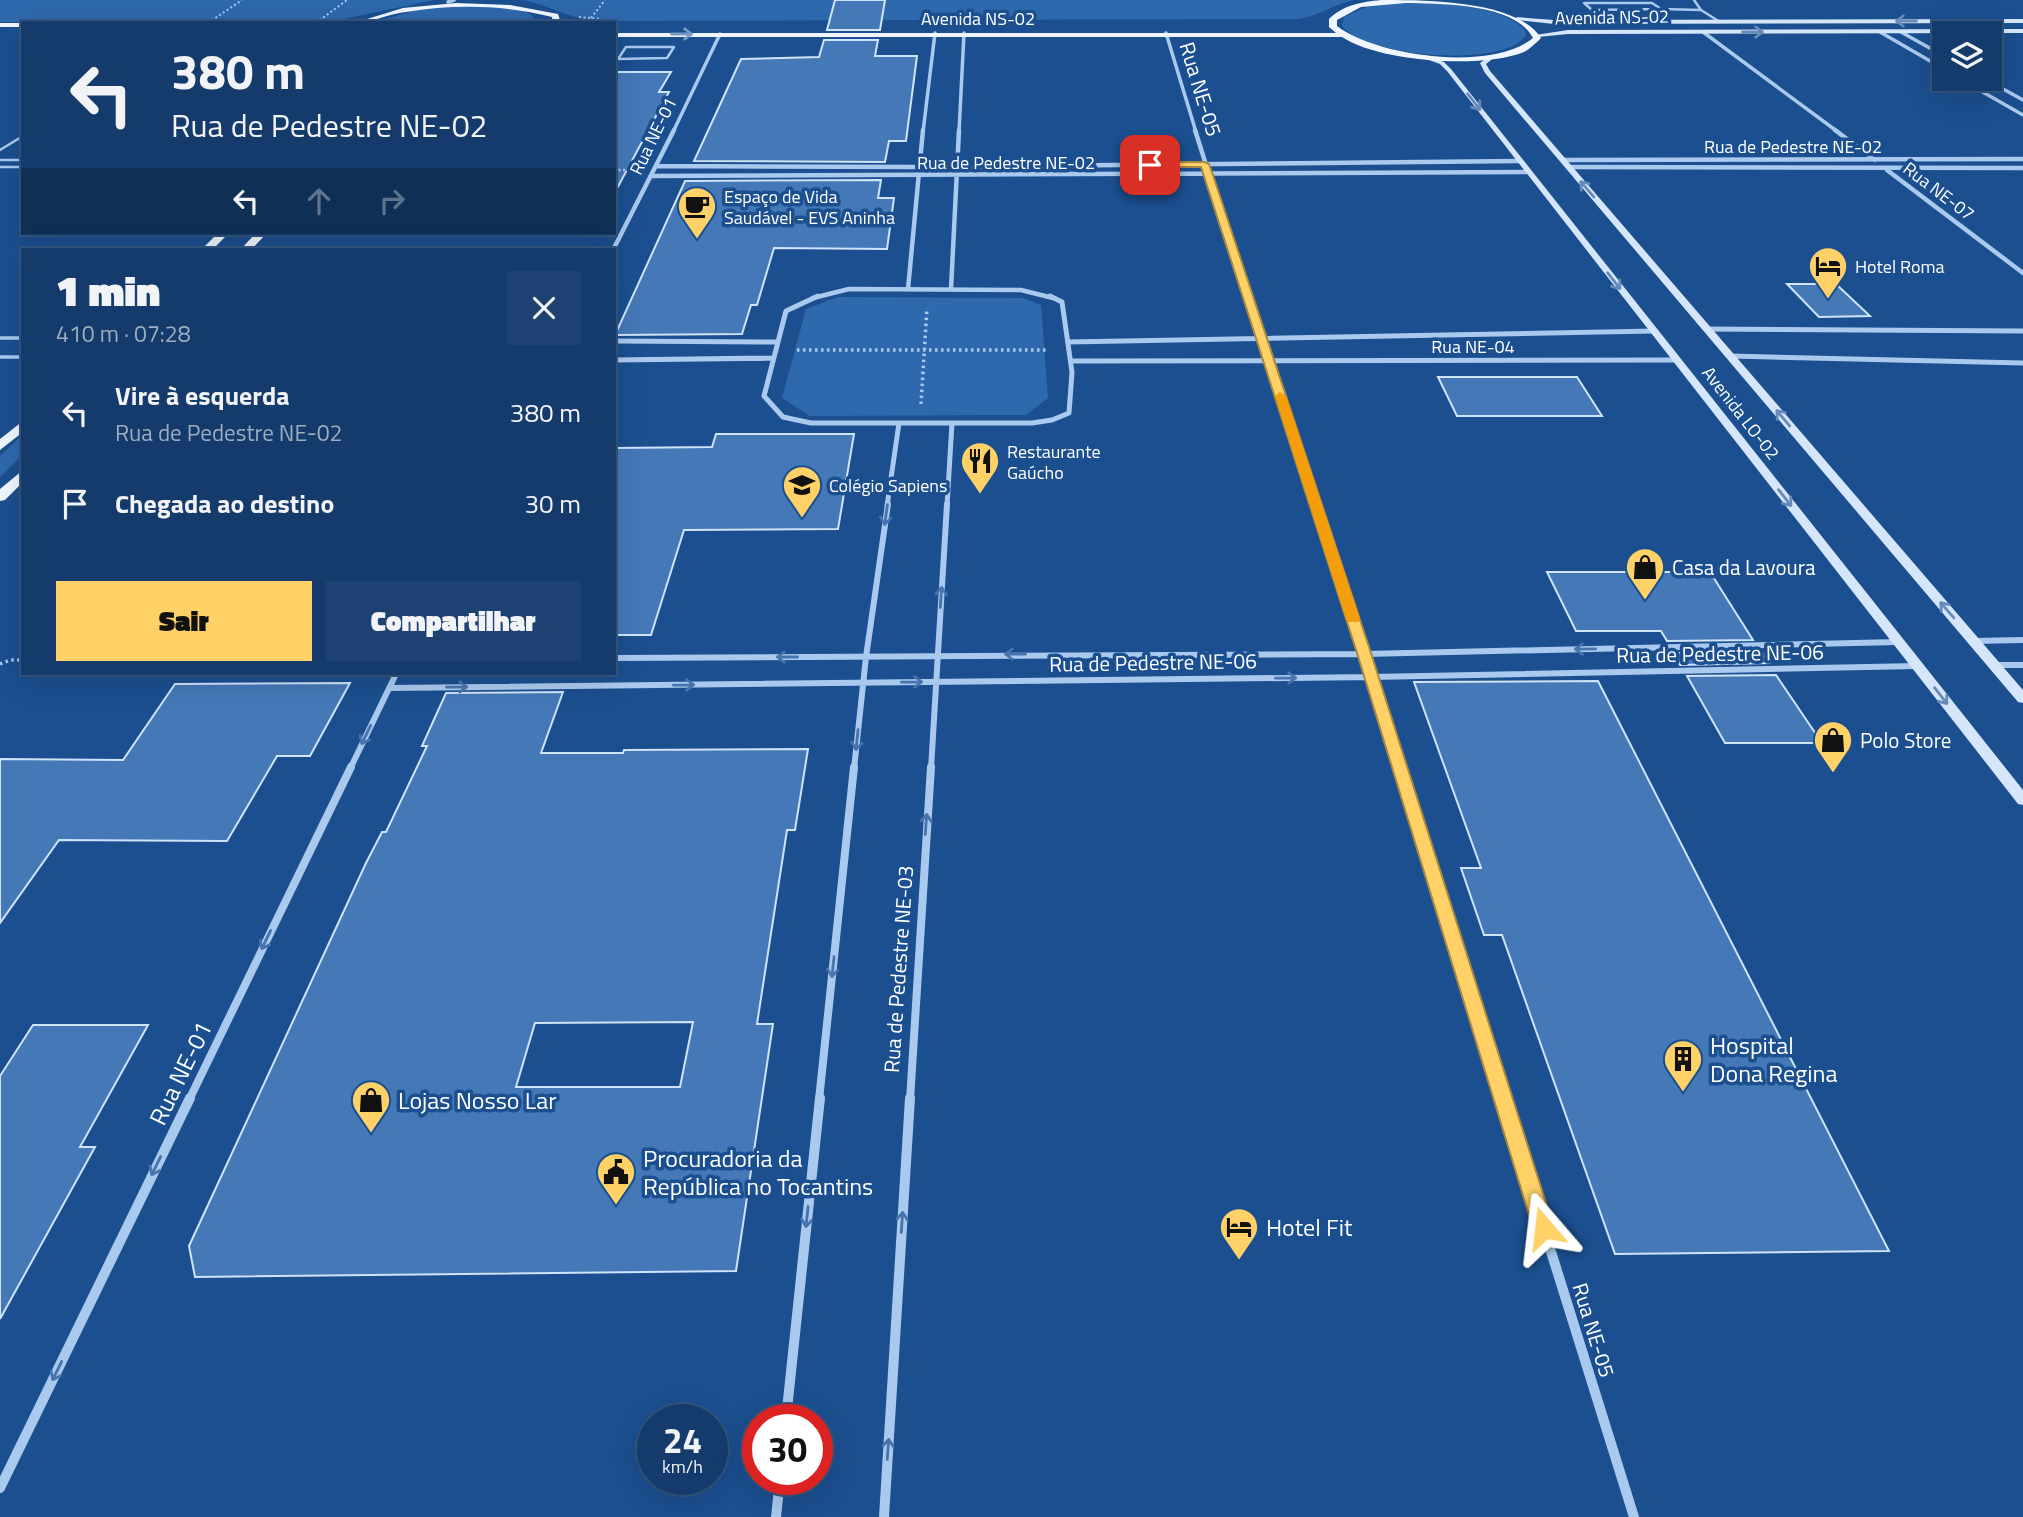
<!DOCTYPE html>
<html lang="pt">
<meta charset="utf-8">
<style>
:root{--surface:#143b6b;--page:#1d4271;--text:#f1f3f6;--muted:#9dadc1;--line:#33557e;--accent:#ffd166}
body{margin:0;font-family:"Titillium Web",sans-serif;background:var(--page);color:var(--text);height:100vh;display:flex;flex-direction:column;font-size:26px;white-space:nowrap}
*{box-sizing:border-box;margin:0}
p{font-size:23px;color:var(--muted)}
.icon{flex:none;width:38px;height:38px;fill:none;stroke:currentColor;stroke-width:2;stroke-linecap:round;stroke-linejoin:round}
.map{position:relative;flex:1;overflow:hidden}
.sheet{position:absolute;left:21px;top:248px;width:595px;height:427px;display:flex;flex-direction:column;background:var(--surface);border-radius:0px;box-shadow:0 7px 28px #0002,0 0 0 2px var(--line)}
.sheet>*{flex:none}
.top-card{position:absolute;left:21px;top:21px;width:595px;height:214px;border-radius:0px;box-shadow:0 7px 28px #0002,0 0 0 2px var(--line);background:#143b6b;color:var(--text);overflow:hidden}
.controls{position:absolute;left:1932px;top:21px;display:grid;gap:14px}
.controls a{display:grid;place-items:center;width:70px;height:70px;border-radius:0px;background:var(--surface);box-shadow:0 7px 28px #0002,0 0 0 2px var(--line);font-size:35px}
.speed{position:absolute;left:637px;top:1404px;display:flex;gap:14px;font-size:35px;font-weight:700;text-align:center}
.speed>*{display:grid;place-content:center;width:91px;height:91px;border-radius:50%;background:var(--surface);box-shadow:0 7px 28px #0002,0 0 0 2px var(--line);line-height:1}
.speed small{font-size:18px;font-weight:400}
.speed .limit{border:10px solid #d22;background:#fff;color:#111}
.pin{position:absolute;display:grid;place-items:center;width:60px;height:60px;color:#fff;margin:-30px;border-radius:14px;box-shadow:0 4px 10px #0006}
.me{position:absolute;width:77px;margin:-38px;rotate:343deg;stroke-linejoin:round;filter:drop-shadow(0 0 5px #0008)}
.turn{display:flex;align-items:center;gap:24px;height:147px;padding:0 35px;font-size:32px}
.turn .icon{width:91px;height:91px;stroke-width:2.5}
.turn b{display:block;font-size:49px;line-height:60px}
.lanes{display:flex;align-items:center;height:66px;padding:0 35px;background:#0003;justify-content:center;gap:35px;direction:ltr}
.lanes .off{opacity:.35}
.round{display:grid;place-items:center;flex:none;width:74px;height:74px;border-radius:0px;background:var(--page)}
.headline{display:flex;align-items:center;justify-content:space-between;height:119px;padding:0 35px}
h1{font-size:42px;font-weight:800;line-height:52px}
.button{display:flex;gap:14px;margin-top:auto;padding:14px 35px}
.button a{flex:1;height:80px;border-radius:0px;background:var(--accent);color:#111;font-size:28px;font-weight:800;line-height:80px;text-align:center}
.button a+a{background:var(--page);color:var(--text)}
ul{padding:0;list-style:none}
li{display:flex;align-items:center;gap:21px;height:91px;padding:0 35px}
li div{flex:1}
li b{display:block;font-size:26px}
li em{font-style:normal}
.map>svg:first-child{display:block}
.green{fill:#2e69ad}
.building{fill:#4478b7;stroke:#cfe3fa;stroke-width:2;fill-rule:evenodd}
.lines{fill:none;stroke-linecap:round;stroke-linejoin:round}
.path-far2{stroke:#a9c9ee;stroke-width:2;stroke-dasharray:2 2.5;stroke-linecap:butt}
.path-far1{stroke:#a9c9ee;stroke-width:2.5;stroke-dasharray:2 2.5;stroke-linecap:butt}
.path{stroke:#a9c9ee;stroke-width:3.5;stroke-dasharray:2.5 3.5;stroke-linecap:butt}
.lane-far1{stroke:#a9c9ee;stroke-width:2.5}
.lane{stroke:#a9c9ee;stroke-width:3.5}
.street-far5{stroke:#a9c9ee;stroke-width:3.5}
.street-far4{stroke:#a9c9ee;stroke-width:4.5}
.street-far3{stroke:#a9c9ee;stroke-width:5}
.street-far2{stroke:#a9c9ee;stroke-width:6}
.street-far1{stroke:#a9c9ee;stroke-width:8}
.street{stroke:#a9c9ee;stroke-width:10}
.secondary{fill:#d6e6fa;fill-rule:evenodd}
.primary{fill:#f0f6ff;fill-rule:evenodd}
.oneway{stroke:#668bba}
.oneway2{stroke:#7b9ac1}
.oneway3{stroke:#4674ac}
.route{fill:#ffd166;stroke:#a68842;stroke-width:2}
.slow{fill:#f59e0b}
.labels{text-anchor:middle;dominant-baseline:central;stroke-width:7;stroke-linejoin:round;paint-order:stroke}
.far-street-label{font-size:18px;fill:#fff;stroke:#1b4f8f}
.far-poi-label{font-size:18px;fill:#fff;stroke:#1b4f8f;text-anchor:start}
.street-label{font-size:21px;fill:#fff;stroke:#1b4f8f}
.poi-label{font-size:21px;fill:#fff;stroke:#1b4f8f;text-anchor:start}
.near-poi-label{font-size:24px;fill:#fff;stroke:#1b4f8f;text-anchor:start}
.near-street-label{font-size:24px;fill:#fff;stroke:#1b4f8f}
</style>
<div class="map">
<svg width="2023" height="1517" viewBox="0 0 2023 1517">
<rect width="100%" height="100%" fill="#1b4f8f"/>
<path class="green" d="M0,0h434l-100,21 -334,1z
M523,0h831c-20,4 -37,17 -56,19l-702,2c-26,-2 -47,-16 -73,-21z
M1397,3c33,-1 108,0 129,29l-1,5c-26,31 -159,20 -183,-11l2,-9 23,-10z
M477,5c18,2 52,0 61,18h-167l49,-14z
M838,297l186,1 17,7 7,93 -22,17 -216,1 -28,-18 24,-89z
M23,434v20l-23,23v-21z"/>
<path class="building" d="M835,0h50l-5,30h-53z
M824,40h54l-3,16h42l-11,85h-17l-4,21 -191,-1 47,-102 78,-2z
M614,72h57l-12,20h10l-55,102z
M881,180l-3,18h16l-7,51 -113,-1 -17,57h-6l-9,29 -127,1 70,-154z
M1787,284h49l34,32 -51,1z
M1438,377h139l25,39h-145z
M716,434h138l-16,95 -154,1 -33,105h-37v-187l98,-1z
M1547,572h163l43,68 -86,1 -6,-10h-85z
M1761,651l8,12 -89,2 -7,-12z
M1776,675l46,68h-97l-38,-67z
M1598,681l291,570 -274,3 -113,-319h-18l-23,-67h20l-67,-186z
M350,683l-40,73h-33l-50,85 -168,-1 -59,83v-164l123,1 52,-76z
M563,692l-22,61h82l1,-3 184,-1 -13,81h-8l-30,194h16l-37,247 -541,6 -6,-31 177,-383 16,-31h4l41,-86h-5l24,-53zM693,1022l-13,65h-164l19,-64z
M33,1025h115l-68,122h15l-95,172v-243z"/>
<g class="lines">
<path class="path-far2" d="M579,17l22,2
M591,18l14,-18
M208,23l34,-23
M316,23l31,-23"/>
<path class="path-far1" d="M614,170h17"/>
<path class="path" d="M797,350h250
M921,404l6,-96
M0,664l10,-4h13"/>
<path class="lane-far1" d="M1694,0l7,10
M1584,3h68l9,6 -69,1z
M1661,9l40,1 19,12
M626,47h48l-7,11 -49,1z
M0,150l23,-14
M0,160h23
M0,167h23"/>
<path class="lane" d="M0,338h23
M0,357h23"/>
<path class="street-far5" d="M448,2l6,-2
M1703,32l135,100
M1880,32l64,37
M1901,32l43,24
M1166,33l30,99
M1960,79l63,36
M1985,79l38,21
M673,132l47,-98
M923,132l12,-99
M959,132l5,-99"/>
<path class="street-far4" d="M1195,130l53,168
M1835,130l40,30
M1563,160l460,-1
M657,166l261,1 602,-6
M1568,167l455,1
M1887,170l136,103
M652,176l876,-4
M613,250l61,-120
M908,289l15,-159
M951,289l8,-159
M813,298l36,-9 172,1 32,8"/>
<path class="street-far3" d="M818,296l-32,15 -22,85 19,21 28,6h221l20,-3 17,-7 3,-41 -10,-70 -12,-6
M1248,296l68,210
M1707,329l316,2
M614,341l164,1
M1068,342l586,-11
M1731,356l292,7
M614,360l160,-2
M1071,361l606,-1
M887,506l12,-83
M947,506l5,-83"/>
<path class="street-far2" d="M1315,504l85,265
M1974,641l49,-1
M614,658l750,-4 534,-12
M1995,665h28
M389,688l982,-11 546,-11
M350,769l46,-95
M854,769l12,-112 22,-153
M931,769l16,-265"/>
<path class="street-far1" d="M1399,767l105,333
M189,1100l162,-333
M819,1100l35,-333
M910,1100l21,-333"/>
<path class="street" d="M1503,1098l131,419
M786,1419l34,-321
M0,1488l190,-390
M776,1517l4,-38
M884,1517l26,-419"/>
<path class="secondary" d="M1516,17l38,3 469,-1v4l-469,1 -36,-4z
M2023,29v4l-455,1 -30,3 -3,-2 33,-5z
M1425,55l19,7 7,7 572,721v15l-5,-1 -571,-733 -7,-7 -17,-6z
M1491,55l5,1 -10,8 4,7 533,619v13l-5,-1 -533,-629 -5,-10z"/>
<path class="primary" d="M1381,0c44,0 136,0 160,38 -5,5 -11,11 -17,14 -41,17 -145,10 -182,-15h-728v-4h722l-7,-6v-8c14,-14 33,-17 52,-19zM1406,3c35,1 109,0 127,35 -41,34 -155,19 -196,-12v-6l24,-13z
M456,3l54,2 48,9 3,9h-8l-1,-6c-48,-12 -97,-13 -146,-5 -18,2 -35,11 -52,11l49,-15z
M0,23h23v4h-23z
M218,233h11l-17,17h-11z
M256,233h11l-16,17h-11z
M23,421v11l-23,18v-11z
M23,470v12l-18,18 -5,1v-12z"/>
</g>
<defs><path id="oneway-shaft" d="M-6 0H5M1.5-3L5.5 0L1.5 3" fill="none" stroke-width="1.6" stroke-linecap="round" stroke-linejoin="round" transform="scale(1.75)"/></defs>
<g class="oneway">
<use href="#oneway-shaft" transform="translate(1906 21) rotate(180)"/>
<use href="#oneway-shaft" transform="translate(1753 32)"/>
<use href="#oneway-shaft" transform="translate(1474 102) rotate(52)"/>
<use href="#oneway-shaft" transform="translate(1587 189) rotate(-131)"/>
<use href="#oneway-shaft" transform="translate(1614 281) rotate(52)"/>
<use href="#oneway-shaft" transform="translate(1783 418) rotate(-130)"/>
<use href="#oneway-shaft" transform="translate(1785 498) rotate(52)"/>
<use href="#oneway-shaft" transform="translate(1947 610) rotate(-131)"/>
<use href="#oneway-shaft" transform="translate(1941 696) rotate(52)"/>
</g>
<use class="oneway2" href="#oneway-shaft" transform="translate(682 34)"/>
<g class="oneway3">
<use href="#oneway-shaft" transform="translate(886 515) rotate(98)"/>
<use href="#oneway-shaft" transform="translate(941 597) rotate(-86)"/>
<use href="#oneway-shaft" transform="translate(1585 649) rotate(179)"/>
<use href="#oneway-shaft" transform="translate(1015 654) rotate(180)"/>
<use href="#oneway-shaft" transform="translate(787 657) rotate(180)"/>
<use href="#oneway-shaft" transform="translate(1286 678) rotate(-1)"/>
<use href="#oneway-shaft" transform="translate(912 682) rotate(-1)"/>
<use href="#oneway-shaft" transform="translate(684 685) rotate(-1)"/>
<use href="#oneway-shaft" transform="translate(457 687) rotate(-1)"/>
<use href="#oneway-shaft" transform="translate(366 735) rotate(116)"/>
<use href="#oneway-shaft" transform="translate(857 740) rotate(96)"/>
<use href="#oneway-shaft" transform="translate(926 824) rotate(-86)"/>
<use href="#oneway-shaft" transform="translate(266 940) rotate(116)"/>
<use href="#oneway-shaft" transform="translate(833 967) rotate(96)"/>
<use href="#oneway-shaft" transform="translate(156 1166) rotate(116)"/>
<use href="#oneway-shaft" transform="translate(807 1217) rotate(96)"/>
<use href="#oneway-shaft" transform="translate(902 1222) rotate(-86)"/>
<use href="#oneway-shaft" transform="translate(57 1371) rotate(116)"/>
<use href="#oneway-shaft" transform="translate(888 1449) rotate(-86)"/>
</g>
<path class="route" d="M1205,162l4,2 4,11 158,478 183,575 -3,8 -7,3 -8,-3 -3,-8 -176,-575 -156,-486h-51l-4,-2 4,-3z"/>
<path class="slow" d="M1280,392l6,4 74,223 -2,3h-10l-2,-3 -71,-223z"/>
<defs>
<g id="cafe-pin" transform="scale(2.0125)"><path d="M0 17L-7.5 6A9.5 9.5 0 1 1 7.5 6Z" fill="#ffd166" stroke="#1b4f8f"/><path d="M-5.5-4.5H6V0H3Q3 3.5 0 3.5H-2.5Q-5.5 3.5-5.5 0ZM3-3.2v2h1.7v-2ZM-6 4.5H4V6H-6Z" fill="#111"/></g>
<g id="hotel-pin" transform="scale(2.0125)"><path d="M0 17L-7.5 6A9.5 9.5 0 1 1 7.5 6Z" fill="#ffd166" stroke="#1b4f8f"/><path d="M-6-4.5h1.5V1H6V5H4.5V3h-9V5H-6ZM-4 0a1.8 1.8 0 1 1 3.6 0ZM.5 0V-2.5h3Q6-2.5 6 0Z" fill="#111"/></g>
<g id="restaurant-pin" transform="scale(2.0125)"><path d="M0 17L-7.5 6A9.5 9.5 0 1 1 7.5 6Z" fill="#ffd166" stroke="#1b4f8f"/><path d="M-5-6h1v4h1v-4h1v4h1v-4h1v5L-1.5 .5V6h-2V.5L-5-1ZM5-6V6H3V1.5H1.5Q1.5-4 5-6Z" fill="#111"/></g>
<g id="school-pin" transform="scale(2.0125)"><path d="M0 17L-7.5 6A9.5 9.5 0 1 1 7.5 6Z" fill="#ffd166" stroke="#1b4f8f"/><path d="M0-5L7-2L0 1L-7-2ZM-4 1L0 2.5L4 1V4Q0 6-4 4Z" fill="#111"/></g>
<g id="shop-pin" transform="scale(2.0125)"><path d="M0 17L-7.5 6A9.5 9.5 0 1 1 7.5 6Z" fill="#ffd166" stroke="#1b4f8f"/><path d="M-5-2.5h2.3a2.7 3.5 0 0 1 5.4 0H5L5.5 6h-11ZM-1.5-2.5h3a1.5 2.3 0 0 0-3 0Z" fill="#111"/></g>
<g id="building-pin" transform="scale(2.0125)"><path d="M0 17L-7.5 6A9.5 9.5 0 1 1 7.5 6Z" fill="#ffd166" stroke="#1b4f8f"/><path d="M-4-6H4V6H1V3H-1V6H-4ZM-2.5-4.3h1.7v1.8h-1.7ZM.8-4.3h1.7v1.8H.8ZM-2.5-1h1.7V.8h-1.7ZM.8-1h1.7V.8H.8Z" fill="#111"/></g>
<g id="civic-pin" transform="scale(2.0125)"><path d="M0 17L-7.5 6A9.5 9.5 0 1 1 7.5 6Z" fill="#ffd166" stroke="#1b4f8f"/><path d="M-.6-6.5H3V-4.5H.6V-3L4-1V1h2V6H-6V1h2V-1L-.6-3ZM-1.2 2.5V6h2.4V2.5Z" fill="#111"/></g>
</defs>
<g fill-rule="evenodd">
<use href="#cafe-pin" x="697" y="206"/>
<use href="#hotel-pin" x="1828" y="266"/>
<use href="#restaurant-pin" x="980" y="461"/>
<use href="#school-pin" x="802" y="485"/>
<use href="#shop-pin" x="1645" y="567"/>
<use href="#shop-pin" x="1833" y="740"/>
<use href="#building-pin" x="1683" y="1059"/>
<use href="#shop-pin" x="371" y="1100"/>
<use href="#civic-pin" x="616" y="1172"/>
<use href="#hotel-pin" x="1239" y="1227"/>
</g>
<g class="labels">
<g class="far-street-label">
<text transform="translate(1612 17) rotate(-1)">Avenida NS-02</text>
<text x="978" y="18">Avenida NS-02</text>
<text transform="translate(653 136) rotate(-64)">Rua NE-01</text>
<text x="1793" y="146">Rua de Pedestre NE-02</text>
<text x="1006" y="162">Rua de Pedestre NE-02</text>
<text transform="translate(1939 191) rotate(37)">Rua NE-07</text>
<text x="1473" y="346">Rua NE-04</text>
<text transform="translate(1741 413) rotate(52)">Avenida LO-02</text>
</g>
<g class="far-poi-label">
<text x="724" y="196">Espaço de Vida<tspan x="724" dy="21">Saudável - EVS Aninha</tspan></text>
<text x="1855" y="266">Hotel Roma</text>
<text x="1007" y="451">Restaurante<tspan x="1007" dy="21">Gaúcho</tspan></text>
<text x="829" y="485">Colégio Sapiens</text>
</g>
<g class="street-label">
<text transform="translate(1201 89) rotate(73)">Rua NE-05</text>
<text transform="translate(1720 653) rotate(-1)">Rua de Pedestre NE-06</text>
<text transform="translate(1153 662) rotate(-1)">Rua de Pedestre NE-06</text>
<text transform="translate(898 969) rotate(-86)">Rua de Pedestre NE-03</text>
<text transform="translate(1594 1330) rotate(73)">Rua NE-05</text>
</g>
<g class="poi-label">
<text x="1672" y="567">Casa da Lavoura</text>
<text x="1860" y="740">Polo Store</text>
</g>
<g class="near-poi-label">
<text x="1710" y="1045">Hospital<tspan x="1710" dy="28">Dona Regina</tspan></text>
<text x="398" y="1100">Lojas Nosso Lar</text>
<text x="643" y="1158">Procuradoria da<tspan x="643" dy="28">República no Tocantins</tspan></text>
<text x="1266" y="1227">Hotel Fit</text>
</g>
<g class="near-street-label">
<text transform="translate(180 1073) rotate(-64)">Rua NE-01</text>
</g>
</g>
</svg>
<div class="controls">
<a><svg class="icon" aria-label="layers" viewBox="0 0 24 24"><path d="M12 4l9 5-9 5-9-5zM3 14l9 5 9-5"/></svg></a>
</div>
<div class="speed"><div>24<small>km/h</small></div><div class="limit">30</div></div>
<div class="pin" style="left:1150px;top:165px;background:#d93025"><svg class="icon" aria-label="arrive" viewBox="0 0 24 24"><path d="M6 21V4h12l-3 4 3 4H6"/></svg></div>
<svg class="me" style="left:1544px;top:1228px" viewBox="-20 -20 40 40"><path d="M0-17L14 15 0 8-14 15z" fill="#ffd166" stroke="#fff" stroke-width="4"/></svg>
<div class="top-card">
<div class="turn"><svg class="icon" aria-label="left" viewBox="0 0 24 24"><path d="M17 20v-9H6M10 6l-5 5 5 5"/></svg><div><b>380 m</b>Rua de Pedestre NE-02</div></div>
<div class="lanes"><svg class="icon" aria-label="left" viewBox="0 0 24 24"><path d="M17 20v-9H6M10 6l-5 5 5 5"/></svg><svg class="icon off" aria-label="ahead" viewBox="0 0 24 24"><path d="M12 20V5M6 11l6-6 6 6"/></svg><svg class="icon off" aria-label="right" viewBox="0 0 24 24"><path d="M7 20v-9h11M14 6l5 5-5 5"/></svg></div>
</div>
<section class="sheet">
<div class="headline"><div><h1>1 min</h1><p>410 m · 07:28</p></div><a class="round"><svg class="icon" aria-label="close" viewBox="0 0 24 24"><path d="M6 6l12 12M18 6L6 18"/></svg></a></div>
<ul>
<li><svg class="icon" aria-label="left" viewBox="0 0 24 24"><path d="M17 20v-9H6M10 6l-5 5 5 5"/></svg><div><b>Vire à esquerda</b><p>Rua de Pedestre NE-02</p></div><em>380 m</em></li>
<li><svg class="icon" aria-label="arrive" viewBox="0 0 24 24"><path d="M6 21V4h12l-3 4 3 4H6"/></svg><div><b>Chegada ao destino</b></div><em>30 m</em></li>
</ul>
<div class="button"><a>Sair</a><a>Compartilhar</a></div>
</section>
</div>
